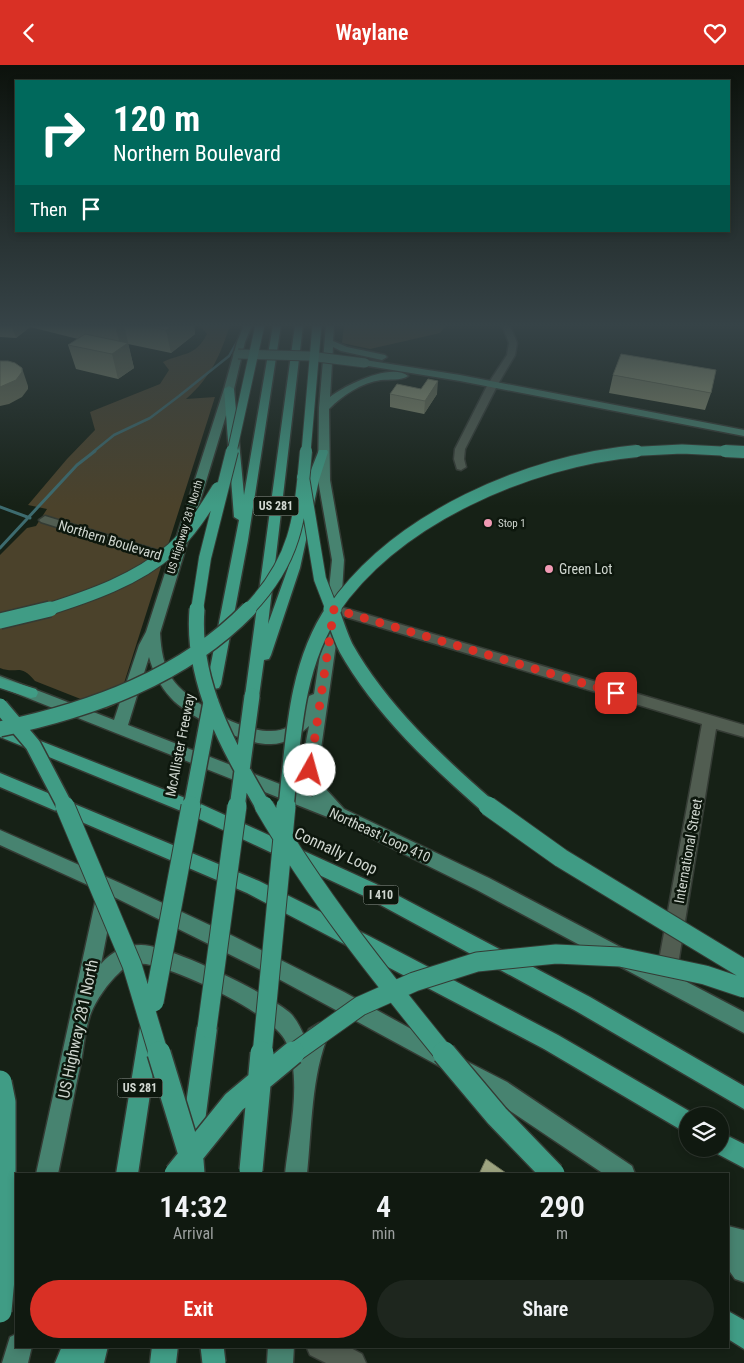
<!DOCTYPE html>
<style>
:root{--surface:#101910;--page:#1e261e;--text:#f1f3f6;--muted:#9ca09f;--line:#303830;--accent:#d93025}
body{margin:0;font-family:"Roboto Condensed",sans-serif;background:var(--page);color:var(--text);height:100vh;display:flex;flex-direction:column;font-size:19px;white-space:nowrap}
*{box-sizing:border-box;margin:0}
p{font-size:16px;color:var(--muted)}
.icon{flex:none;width:28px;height:28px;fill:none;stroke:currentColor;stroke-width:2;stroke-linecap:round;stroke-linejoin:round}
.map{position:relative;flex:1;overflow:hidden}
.details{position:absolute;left:15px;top:1108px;width:714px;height:175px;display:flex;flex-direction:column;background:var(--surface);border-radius:0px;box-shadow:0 2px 8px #0003,0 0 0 1px var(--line)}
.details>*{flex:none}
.hud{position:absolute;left:15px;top:15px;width:715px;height:152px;border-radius:0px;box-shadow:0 2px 8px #0003,0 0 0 1px var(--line);background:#00695c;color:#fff;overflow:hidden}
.controls{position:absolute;left:679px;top:1042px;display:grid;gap:10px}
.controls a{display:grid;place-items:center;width:50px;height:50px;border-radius:50%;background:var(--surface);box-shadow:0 2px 8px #0003,0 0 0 1px var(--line);font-size:25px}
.pin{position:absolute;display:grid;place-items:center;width:42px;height:42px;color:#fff;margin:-21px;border-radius:10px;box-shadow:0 2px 8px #0006}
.me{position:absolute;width:55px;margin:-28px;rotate:7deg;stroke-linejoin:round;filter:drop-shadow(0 0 4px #0008)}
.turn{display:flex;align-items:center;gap:18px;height:105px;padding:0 15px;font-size:22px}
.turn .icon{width:65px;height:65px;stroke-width:2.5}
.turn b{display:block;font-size:35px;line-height:42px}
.then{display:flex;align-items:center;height:48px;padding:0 15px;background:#0003;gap:10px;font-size:19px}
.eta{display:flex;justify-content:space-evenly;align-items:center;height:85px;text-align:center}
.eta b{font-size:30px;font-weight:600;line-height:35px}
.primary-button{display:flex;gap:10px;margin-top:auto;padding:10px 15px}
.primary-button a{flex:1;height:58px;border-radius:30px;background:var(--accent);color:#fff;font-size:20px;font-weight:600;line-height:58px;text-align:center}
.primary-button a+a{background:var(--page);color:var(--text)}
header{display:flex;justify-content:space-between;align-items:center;height:65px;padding:0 15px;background:var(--accent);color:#fff;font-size:22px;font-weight:600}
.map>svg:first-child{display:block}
.green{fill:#4b422b}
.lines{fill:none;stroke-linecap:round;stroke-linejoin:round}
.stream-far1{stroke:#3d6b6f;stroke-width:2.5}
.stream{stroke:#3d6b6f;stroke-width:3}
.minor-casing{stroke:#343b34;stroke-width:3}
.major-casing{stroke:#343b34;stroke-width:3}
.highway-casing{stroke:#343b34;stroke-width:3}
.minor{fill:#515d51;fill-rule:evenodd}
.major{fill:#478370;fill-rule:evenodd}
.highway{fill:#409c85;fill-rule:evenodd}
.major-bridge-casing{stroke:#343b34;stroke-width:11;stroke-linecap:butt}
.highway-bridge-far4-casing{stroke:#343b34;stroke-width:11;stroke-linecap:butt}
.highway-bridge-far3-casing{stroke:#343b34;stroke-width:14;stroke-linecap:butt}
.highway-bridge-far2-casing{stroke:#343b34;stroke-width:18;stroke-linecap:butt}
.highway-bridge-far1-casing{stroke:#343b34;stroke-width:21;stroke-linecap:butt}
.highway-bridge-casing{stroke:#343b34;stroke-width:26;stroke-linecap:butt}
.major-bridge{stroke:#478370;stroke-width:9}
.highway-bridge-far4{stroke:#409c85;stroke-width:9}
.highway-bridge-far3{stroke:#409c85;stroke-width:12}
.highway-bridge-far2{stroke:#409c85;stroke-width:15}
.highway-bridge-far1{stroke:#409c85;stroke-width:19}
.highway-bridge{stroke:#409c85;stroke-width:23}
.wall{fill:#888e6f}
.shaded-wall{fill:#6f745a}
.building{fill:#9ea581;stroke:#6f745a}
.route{stroke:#d93025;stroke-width:9;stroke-dasharray:0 16.2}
.poi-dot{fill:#f19ab4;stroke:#0d170d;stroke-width:2}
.labels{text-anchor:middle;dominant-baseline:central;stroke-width:5;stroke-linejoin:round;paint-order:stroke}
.far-poi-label{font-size:11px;fill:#d0d7d0;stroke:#0d170d;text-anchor:start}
.far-street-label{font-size:11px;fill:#d0d7d0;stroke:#0d170d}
.shield{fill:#0d170d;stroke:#969d96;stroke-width:1}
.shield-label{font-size:12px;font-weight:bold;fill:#d0d7d0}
.street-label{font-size:14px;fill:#d0d7d0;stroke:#0d170d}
.poi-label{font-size:14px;fill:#d0d7d0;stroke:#0d170d;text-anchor:start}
.near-street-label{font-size:16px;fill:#d0d7d0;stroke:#0d170d}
</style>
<header><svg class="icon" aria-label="back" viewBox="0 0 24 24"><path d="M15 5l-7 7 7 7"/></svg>Waylane<svg class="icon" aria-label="heart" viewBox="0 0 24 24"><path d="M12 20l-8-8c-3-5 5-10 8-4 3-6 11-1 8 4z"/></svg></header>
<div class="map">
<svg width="744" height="1298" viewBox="0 0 744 1298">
<rect width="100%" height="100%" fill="#162116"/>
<path class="green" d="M199,260h31c-10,31 -19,52 -44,74l29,-2 -96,302 -4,6 -9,4 -71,-28c-16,-19 -17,-6 -35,-13v-113l27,-27 9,-2 11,-17 -19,-4 39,-46 28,-29 -5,-18 70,-28 9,-14 -6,-8c21,-10 32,-5 44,-28z
M344,260h102l-6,8 -70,16 -28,-6z"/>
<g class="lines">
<path class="stream-far1" d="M93,387l21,-17 36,-17 29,-22 50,-40 9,-16"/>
<path class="stream" d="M0,442l30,11
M0,483l77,-83 18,-14"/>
<g class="minor-casing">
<path id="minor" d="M502,260h8l7,18 -2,12 -17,29 -33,65 -1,10 2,8 -5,3 -4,-1 -3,-10 1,-10 33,-65 19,-29 2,-12z
M45,451l134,41 2,3 -6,4 -4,-1 -130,-41 -2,-2z
M334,540l410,120v12l-28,-8 -40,248 -3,7 -7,3 -7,-3 -3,-7 46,-253 -373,-112 -2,-3 2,-3z
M306,1281h41l15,8 4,9h-40l-16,-8z"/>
</g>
<g class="major-casing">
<path id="major" d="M244,260h8l-7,17 -11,47 -74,244c1,16 3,33 13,47 17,24 87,64 115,47 13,-8 14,-19 21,-31l5,-2 13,-85 5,-49 -14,-80 1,-72 7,-83h8l-1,16 14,6 38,8 2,2 -5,3 -41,-9 -8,-4 -3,50c14,-11 61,-35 78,-21 -7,5 -19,3 -27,4 -20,3 -38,15 -52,29l1,71 14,80 -3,49 -23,161 5,16 21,23 145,69 255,134v21l-267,-143 -142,-70 -335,-133v-11l114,44 25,-75 7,-13 78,-243 13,-47zM149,592c4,15 11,29 22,41 16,18 76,48 100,46 15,0 27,-8 38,-18 -4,23 -13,52 4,71l-185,-72z
M365,295l95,15 284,55v6l-284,-55 -98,-16v-4z
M0,765l120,53 113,53 111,56 109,60 3,7 -3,7 -7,3 -7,-3 -164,-89 -161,-80 -13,67c10,-12 24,-19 40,-19 28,0 126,48 148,67 8,7 12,17 16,26l4,-9 10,-6 7,3 3,7c-18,43 -17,94 -22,141h-22c4,-40 18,-95 1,-132 -12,-28 -108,-73 -140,-78 -11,-2 -20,1 -27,9 -11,10 -23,27 -28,40 -6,15 -7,33 -10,49 -8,37 -15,74 -23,112h-22l60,-276 5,-7 -101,-46z
M466,996l41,21 125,84 3,8h-31l-113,-76 -32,-20 -3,-7 3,-7z
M728,1161l16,4v52l-9,-3 -7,-10z
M16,1269v12h16l-4,17h-26l8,-26z
M268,1281h26l-1,17h-26z"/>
</g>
<g class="highway-casing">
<path id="highway" d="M273,260h8l-33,215 -27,144 -2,4 -5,1 -5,-1 -2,-4 32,-164 -5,-3 -10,-128 5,-3 5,3 10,106z
M295,260h8l-35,299 20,-56 19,-88 12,-30h8l1,2 -9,28 -19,88 -29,87 -2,4 -5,1 -5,36 -2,4 -5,2 -5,-2 -2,-4z
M0,613l36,11 2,4 -2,4 -5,1 -31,-10z
M0,660l203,80 173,79 214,113 154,89v23l-168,-98 -212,-115 -173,-81 -191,-78z
M0,708l259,108 110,55 189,99 138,80 -8,1v18l-144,-85 -297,-156 -247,-106z
M150,953l7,3 3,7 -22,146h-22l24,-146 3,-7z
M207,953l7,3 3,7 -15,117 -3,8 -8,3 -8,-3 -3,-8 17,-117 3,-7z
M720,1067l24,12v24l-32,-17 -1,-2h9z
M728,1246l16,9v29l-16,-10z
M62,1281h46l-4,17h-49z
M152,1281h26l-2,17h-26z"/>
</g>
<use href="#minor" class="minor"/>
<use href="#major" class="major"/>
<use href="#highway" class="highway"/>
<g class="major-bridge-casing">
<path id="major-bridge" d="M238,289l71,2 56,7"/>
</g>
<g class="highway-bridge-far4-casing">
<path id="highway-bridge-far4" d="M232,387l28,-127
M306,387l11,-127
M624,387l58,-3 59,3"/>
</g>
<g class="highway-bridge-far3-casing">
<path id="highway-bridge-far3" d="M725,386l19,1
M303,412l17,102 12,31
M46,545c44,-14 91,-30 126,-61 19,-17 33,-40 46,-61
M197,545l8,-52 27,-107
M248,545c49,-50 52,-93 58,-159
M333,545c63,-92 195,-149 304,-159"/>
</g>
<g class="highway-bridge-far2-casing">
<path id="highway-bridge-far2" d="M197,544c-6,73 31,137 67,199
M331,544c5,13 9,27 15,39 35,62 91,114 144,160
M0,556l50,-12
M0,641l33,39 33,63
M0,664c91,-19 183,-52 249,-120
M191,743l20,-106
M237,743l15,-112
M286,743c7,-67 9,-143 48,-199"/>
</g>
<g class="highway-bridge-far1-casing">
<path id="highway-bridge-far1" d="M65,741l67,159 27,90
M264,741c52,89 116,169 181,249
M488,741l73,52 183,111
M154,937l37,-196
M207,963l30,-222
M262,990l24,-249
M291,990l69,-49 54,-24 63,-20 79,-8 64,3 85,18 39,13"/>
</g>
<g class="highway-bridge-casing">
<path id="highway-bridge" d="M159,988l33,108 1,13
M444,988l53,63 56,58
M0,1017l4,20v166l-4,43
M251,1105l11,-117
M176,1109l58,-72 59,-49
M212,1281l2,17"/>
</g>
<use href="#major-bridge" class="major-bridge"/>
<use href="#highway-bridge-far4" class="highway-bridge-far4"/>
<use href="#highway-bridge-far3" class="highway-bridge-far3"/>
<use href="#highway-bridge-far2" class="highway-bridge-far2"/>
<use href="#highway-bridge-far1" class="highway-bridge-far1"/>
<use href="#highway-bridge" class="highway-bridge"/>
</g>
<path class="wall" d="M0,260h194l1,9 -24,19 -43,-9 6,24 -16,11 -42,-10 -8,-24 10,-6 -48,-12 -14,11 -16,-1z
M613,310l98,18 -6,17 -96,-17z
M390,329h47l-13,20 -34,-7z"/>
<path class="shaded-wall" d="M11,260h18l1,2 -14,11z
M117,260h7l10,43 -16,11 -6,-25 9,-6 -6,-22z
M173,260h21l1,9 -24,19 -5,-23z
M22,303l6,18v3l-6,8 -13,7 -9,2v-19z
M438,316l-1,13 -13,20 1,-13z"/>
<path class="building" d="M140,260h33l-7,5z
M85,269l43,9 -16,11 -44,-9z
M621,289l95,16 -5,23 -98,-18z
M0,296h8l7,2 7,5v4l-6,8 -16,7z
M428,314l10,2 -13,20 -35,-7 7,-10 24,5z
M486,1094l20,14 -1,1h-26z"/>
<linearGradient id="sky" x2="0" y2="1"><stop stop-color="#0c120c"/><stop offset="0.59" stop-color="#364347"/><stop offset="1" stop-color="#364347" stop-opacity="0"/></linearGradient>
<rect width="744" height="441" fill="url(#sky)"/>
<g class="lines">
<path class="route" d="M310,705l24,-161 282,84"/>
</g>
<g class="poi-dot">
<circle cx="488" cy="458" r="5"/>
<circle cx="549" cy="504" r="5"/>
</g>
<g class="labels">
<g class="far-poi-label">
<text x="498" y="458">Stop 1</text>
</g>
<g class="far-street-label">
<text transform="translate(185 462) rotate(-73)">US Highway 281 North</text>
</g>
<g class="shield">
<rect x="253.5" y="431.5" width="45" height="19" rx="4"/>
<rect x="363.5" y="820.5" width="35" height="19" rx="4"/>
<rect x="117.5" y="1013.5" width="45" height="19" rx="4"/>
</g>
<g class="shield-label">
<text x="276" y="441">US 281</text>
<text x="381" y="830">I 410</text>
<text x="140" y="1023">US 281</text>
</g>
<g class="street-label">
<text transform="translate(110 475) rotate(17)">Northern Boulevard</text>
<text transform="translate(180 680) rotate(-79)">McAllister Freeway</text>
<text transform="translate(380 770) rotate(25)">Northeast Loop 410</text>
<text transform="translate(688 786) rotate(-80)">International Street</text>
</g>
<g class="poi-label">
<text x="559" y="504">Green Lot</text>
</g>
<g class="near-street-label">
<text transform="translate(336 786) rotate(25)">Connally Loop</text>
<text transform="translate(78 964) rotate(-78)">US Highway 281 North</text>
</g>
</g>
</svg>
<div class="controls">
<a><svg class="icon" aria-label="layers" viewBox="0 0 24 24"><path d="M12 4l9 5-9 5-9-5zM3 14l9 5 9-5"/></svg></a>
</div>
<div class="pin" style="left:616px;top:628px;background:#d93025"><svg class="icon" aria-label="arrive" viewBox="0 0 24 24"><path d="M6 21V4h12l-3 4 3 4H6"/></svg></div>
<svg class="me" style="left:310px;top:705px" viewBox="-20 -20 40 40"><circle r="19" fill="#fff"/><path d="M0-13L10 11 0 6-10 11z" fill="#d93025"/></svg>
<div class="hud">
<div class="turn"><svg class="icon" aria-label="right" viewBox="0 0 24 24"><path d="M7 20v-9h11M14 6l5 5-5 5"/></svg><div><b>120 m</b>Northern Boulevard</div></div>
<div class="then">Then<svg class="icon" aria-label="arrive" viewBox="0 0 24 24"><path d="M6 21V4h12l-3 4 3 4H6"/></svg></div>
</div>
<section class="details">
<div class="eta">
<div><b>14:32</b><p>Arrival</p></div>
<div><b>4</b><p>min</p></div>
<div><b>290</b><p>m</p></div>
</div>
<div class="primary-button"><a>Exit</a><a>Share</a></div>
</section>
</div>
